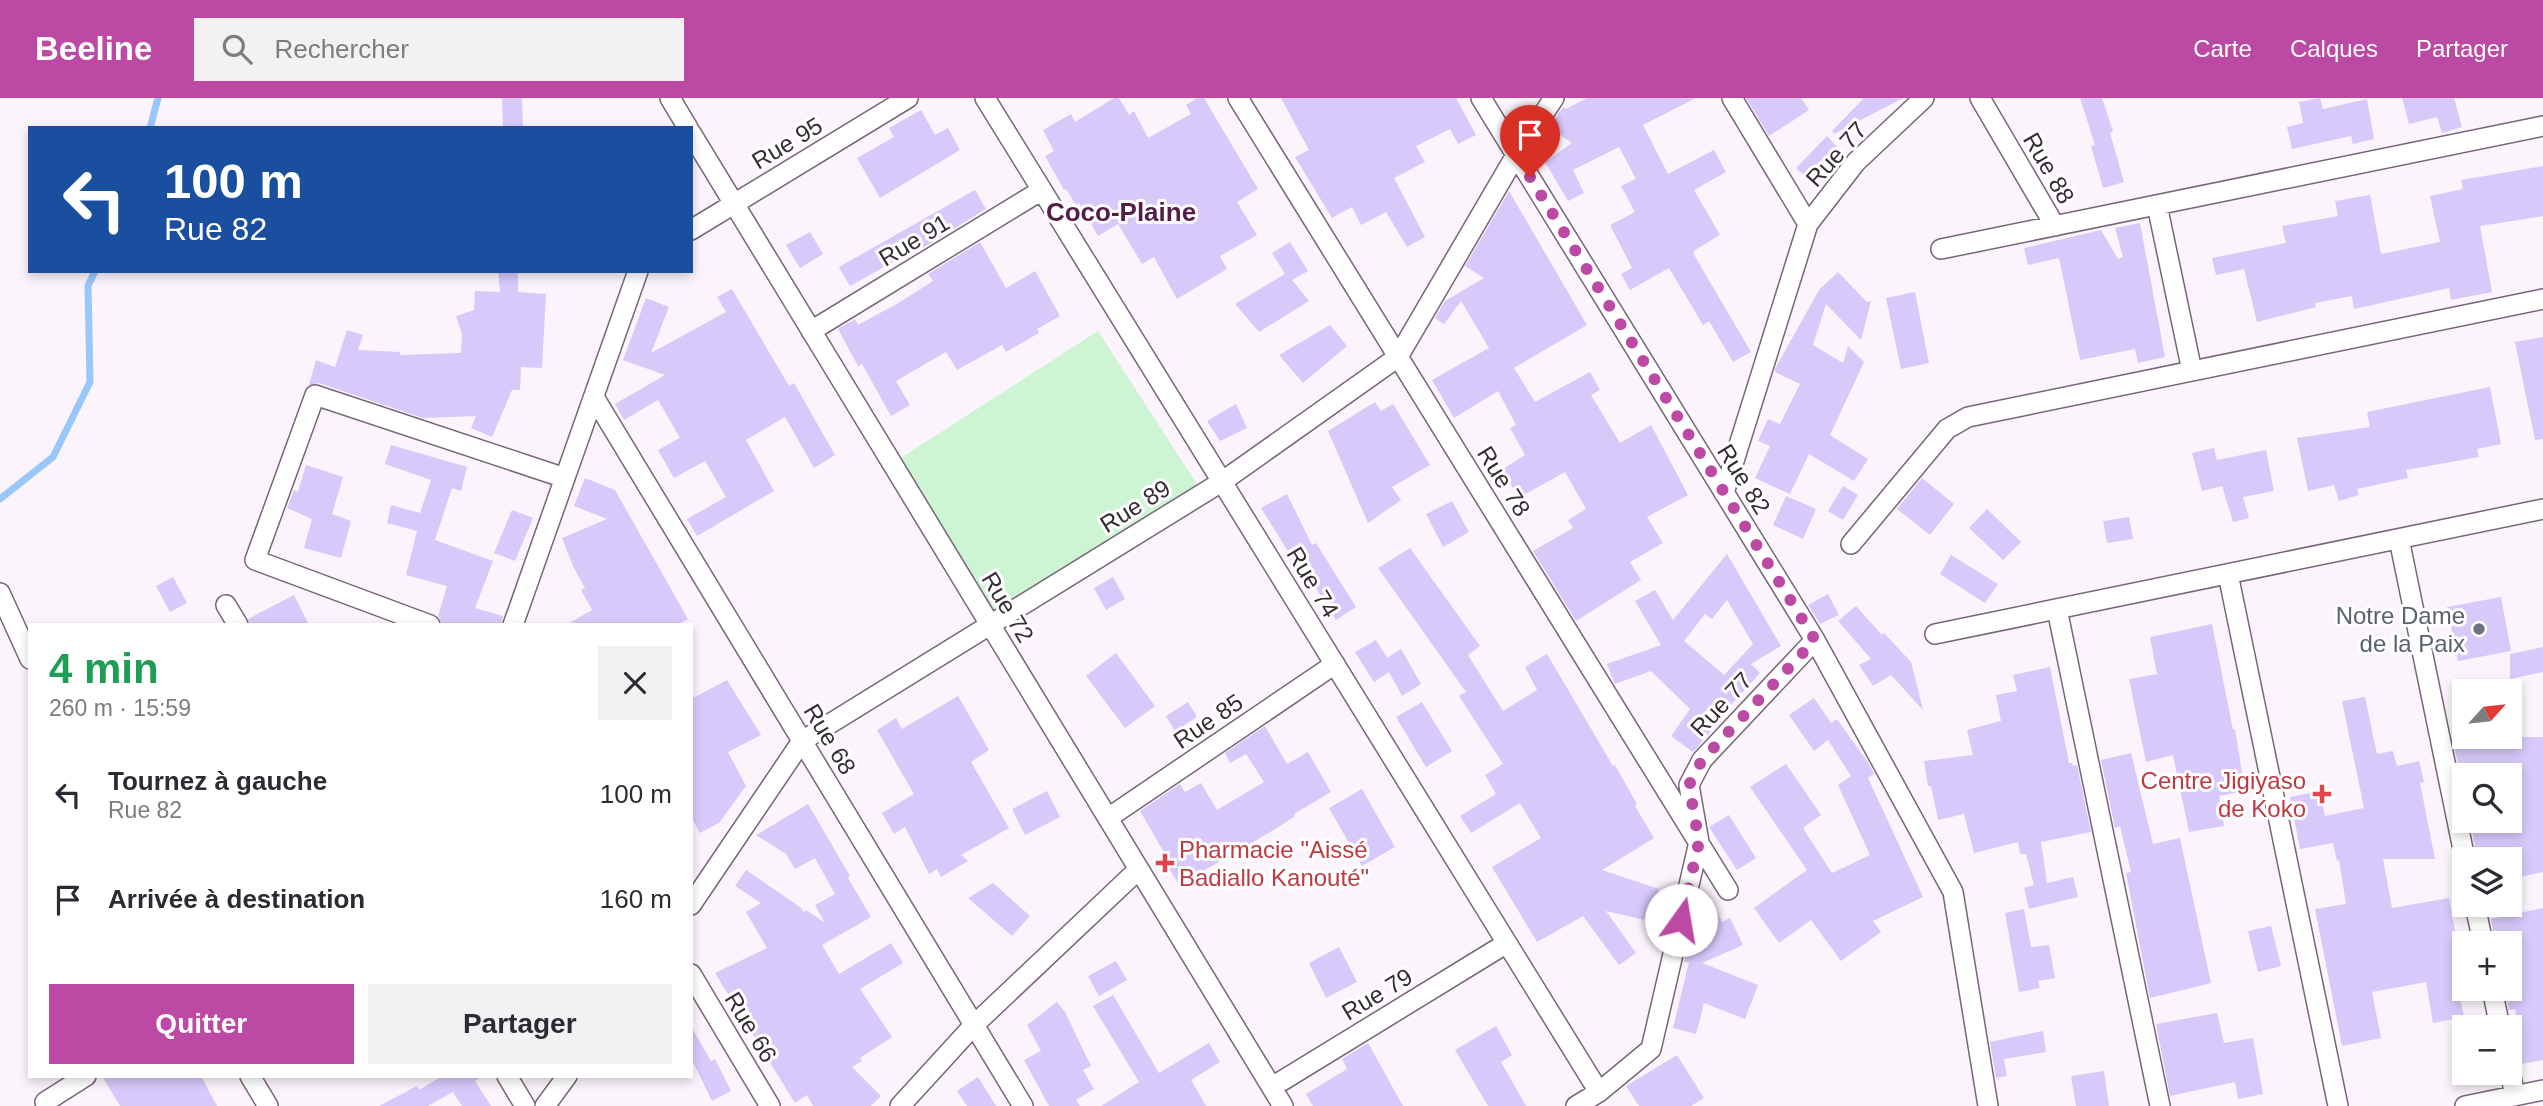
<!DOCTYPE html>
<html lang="fr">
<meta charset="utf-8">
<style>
:root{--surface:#fff;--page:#f2f2f3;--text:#2b2b33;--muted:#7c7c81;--accent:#bc49a4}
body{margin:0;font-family:Helvetica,sans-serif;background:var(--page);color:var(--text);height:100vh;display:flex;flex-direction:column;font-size:26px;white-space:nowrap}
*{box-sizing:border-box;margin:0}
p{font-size:23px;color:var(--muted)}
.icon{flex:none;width:38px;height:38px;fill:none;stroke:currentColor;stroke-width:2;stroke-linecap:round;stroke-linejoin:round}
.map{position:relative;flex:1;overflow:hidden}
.panel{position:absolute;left:28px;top:525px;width:665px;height:455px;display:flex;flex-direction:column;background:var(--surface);border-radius:0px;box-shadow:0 4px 10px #0003}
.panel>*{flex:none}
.guide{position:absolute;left:28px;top:28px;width:665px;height:147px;border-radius:0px;box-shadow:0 4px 10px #0003;background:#1a4fa0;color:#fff;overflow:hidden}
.needle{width:46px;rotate:63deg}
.buttons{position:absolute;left:2452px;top:581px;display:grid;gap:14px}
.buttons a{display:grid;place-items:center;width:70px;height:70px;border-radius:0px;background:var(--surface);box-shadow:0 4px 10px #0003;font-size:35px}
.pin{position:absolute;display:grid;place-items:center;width:60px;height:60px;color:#fff;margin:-72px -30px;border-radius:50% 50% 50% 0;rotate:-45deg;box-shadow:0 0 7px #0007}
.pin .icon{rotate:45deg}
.me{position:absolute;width:77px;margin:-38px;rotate:13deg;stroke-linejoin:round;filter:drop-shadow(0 0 5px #0008)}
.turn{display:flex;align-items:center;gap:24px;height:147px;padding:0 21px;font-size:32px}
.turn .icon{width:91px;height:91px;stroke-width:2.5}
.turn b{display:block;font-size:49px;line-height:60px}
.round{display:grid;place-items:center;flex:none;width:74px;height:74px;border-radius:0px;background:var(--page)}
.headline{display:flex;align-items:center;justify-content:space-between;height:119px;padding:0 21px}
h1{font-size:42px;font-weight:700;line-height:52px;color:#1e9e55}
.cta{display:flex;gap:14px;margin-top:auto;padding:14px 21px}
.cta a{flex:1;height:80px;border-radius:0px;background:var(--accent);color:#fff;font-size:28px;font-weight:700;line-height:80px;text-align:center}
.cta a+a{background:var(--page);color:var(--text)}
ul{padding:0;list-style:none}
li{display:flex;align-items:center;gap:21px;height:105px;padding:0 21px}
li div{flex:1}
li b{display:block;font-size:26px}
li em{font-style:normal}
header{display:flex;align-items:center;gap:42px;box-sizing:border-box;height:98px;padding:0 35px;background:var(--accent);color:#fff}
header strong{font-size:33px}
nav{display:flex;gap:38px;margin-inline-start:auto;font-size:24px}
.search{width:490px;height:63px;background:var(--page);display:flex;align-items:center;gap:18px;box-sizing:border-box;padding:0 24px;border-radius:0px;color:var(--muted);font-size:26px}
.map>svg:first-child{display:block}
.green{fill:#cdf4d3}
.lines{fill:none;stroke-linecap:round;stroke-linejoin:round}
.stream{stroke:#9ac7fa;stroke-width:7}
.building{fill:#d7c9fa;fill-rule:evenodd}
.street-casing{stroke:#776578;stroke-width:22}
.street{stroke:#fff;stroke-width:19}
.route{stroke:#bc49a4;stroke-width:12;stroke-dasharray:0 21.6}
.worship-dot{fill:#6b7280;stroke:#fff;stroke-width:2.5}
.health-dot{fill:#e0444e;stroke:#fff;stroke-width:2.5}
.labels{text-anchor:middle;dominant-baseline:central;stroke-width:6;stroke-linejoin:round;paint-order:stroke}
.street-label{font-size:24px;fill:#352d35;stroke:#fff}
.worship-label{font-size:24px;fill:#5b616d;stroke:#fff;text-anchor:end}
.health-label{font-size:24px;fill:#be3a42;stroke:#fff;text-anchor:end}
.neighbourhood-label{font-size:26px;font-weight:bold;fill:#541d48;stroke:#fff}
</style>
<header>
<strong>Beeline</strong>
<div class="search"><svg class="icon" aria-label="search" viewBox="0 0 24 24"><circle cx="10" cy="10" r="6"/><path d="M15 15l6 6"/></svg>Rechercher</div>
<nav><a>Carte</a><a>Calques</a><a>Partager</a></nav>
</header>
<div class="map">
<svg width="2543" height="1008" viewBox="0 0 2543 1008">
<rect width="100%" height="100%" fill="#fcf4fc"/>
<path class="green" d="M1098,233l104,161 -201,131 -105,-162z"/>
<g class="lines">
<path class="stream" d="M150,30l8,-30
M0,401l53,-42 37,-75 -2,-96 7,-15"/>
</g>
<path class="building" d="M502,0h20l1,30h-20z
M1114,0h5l10,17 5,-4 14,27 43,-24 -5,-9 11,-7h7l54,91 -21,13 20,33 -37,21 7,13 -50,30 -23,-42 -12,7 -24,-40 -20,12 -19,-33 -3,2 -10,-16 -2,1 -19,-34 9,-5 -11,-21 28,-16 4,8z
M1281,0h175l20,37 -18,9 -8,-15 -34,17 9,16 -31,16 31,59 -18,10 -21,-35 -25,13 -9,-18 -20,11 -37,-61 14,-7z
M1587,0h109l-53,27 25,49 46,-24 12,22 -32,18 26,45 -25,15 -2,3 58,99 -18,10 -24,-41 -6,4 -34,-57 -39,22 -9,-16 11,-6 -22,-43 25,-13 -14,-26 15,-7 -17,-32 -46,23 11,23 -16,8 -23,-39 27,-19 -23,-16 14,-20 3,2z
M1746,0h55l8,12 -40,26z
M1864,0h39l-69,36 -2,-3z
M2080,0h22l11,33 -3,2 14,49 -21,6 -12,-42 4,-1z
M2320,0l3,11 44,-10 7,40 -21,5 -2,-8 -59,13 -5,-22 16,-4 -4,-21z
M2402,0h52l8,29 -20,6 -5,-16 -28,7z
M921,12l14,25 13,-7 12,22 -80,48 -23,-40 37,-21 -5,-9z
M1827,38l18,19 -29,31 -20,-18z
M2543,68v50l-63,10 12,66 -41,8 -2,-12 -95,21 -2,-13 -37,7 1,4 -59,15 -13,-53 -28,6 -4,-17 74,-15 -4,-17 56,-10 -3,-15 35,-6 11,59 59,-12 -10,-46 33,-7 -2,-9z
M975,92l11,19 -70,43 -1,-2 -65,36 -11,-19z
M1509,93l78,134 -73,43 21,34 55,-30 10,18 -9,5 29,48 31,-18 37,70 -41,22 16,26 -33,19 11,18 -65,41 -43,-70 40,-23 -5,-8 18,-11 -21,-37 -47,26 -15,-29 22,-14 -15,-27 6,-3 -18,-34 -44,27 -22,-38 57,-32 -28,-47 -17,23 -9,-6 10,-17 39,-23 -19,-12z
M2140,125l25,134 -27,6 -3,-14 -55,11 -21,-102 -31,7 -4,-17 77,-18 17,29 5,-2 -8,-29z
M810,134l13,22 -23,14 -14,-23z
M980,144l26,46 29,-17 25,45 -23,13 2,4 -33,19 -4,-7 -45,25 -11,-18 -50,29 14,24 -19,11 -29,-52 -4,2 -20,-37 17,-10 3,6 42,-23 33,-21 -5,-7z
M1290,144l18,29 -16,9 17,21 -50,31 -24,-28 50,-30 -13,-21z
M498,173h20v21l28,2 -4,74 -21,-1 -1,23h-8l-20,47 -21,-9 5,-12 -53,2 -104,-35 -10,2 7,-25 19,7 12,-37 16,5 -5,15 42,2v3l61,-2 1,-19 -6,-18 18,-6 1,-19 25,1z
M1838,174l29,30 4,-1 -10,39 -35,-36 -13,41 30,18 5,-17 16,16 -34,73 38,24 -14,22 -45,-27 -19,40 -35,-16 15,-32 -12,-5 10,-22 12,5 20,-40 -25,-12v-3l44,-79z
M732,191l57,97 5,-3 41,72 -21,13 -29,-51 -39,23 28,51 -77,45 -10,-17 39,-22 -21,-36 -31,17 -16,-28 22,-12 -22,-38 -34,20 -9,-16 50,-29 -42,-15 23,-62 23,9 -18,46 75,-41 -9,-15z
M1915,194l14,71 -28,6 -15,-71z
M1330,227l17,21 -44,37 -24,-28z
M2543,239v102l-8,1 -20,-98z
M2490,289l11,57 -24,5 2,8 -73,13 2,8 -51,11 2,6 -20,6 -5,-16 -26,6 -11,-53 73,-11 -3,-15z
M1375,304l6,9 12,-7 37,61 -38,22 9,13 -33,23 -40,-92z
M1236,306l11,24 -27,13 -13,-20z
M391,347l76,22 -6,24 -9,-3 -17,52 58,21 -18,47 28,8 -2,9h-52l-7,-2 -4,-7 9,-30 -41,-11 11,-44 -30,-8 4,-18 29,8 11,-33 -46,-16z
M2214,350l3,12 49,-10 8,41 -31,6 6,21 -16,4 -11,-36 -20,5 -10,-38z
M306,367l37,12 -11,37 19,7 -10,37 -37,-10 8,-29 -25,-11 7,-18 4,2z
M585,380l30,12 73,129 -11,6h-111l26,-15 -11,-20 4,-2 -12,-22 -11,-28 45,-19 -33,-13z
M1922,380l32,26 -24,31 -33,-26z
M1843,388l15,9 -15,25 -15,-9z
M1287,396l25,51 4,-2 40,64 -20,13 -42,-67 -3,3 -30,-48z
M1786,398l30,13 -13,30 -30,-14z
M1452,403l17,31 -26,15 -17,-33z
M1987,411l34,33 -18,18 -34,-32z
M512,412l21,8 -18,43 -21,-8z
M2129,419l4,22 -26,4 -4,-22z
M1410,450l70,98 -12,9 35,56 34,-21 -12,-23 22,-13 66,112 2,-1 22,39 -2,2 19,32 -52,32 57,19 -10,32 -43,-10 30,42 -17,12 -36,-49 -46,26 -45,-75 49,-29 -21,-35 -49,30 -11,-17 36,-22 -11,-19 18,-11 -44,-68 7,-4 -88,-124z
M1727,456l54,92 -30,18 9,9 -38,42 2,1 -31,36 -22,-16 19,-27 -39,-38 -36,13 -8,-20 54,-19 -26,-44 20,-11 18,30zM1727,502l26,44 -29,31 -40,-34 21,-27 7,5z
M1951,457l47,29 -13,19 -45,-29z
M173,479l14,26 -17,9 -14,-26z
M1113,479l12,22 -19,11 -12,-22z
M1828,496l11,21 -19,9 -12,-19z
M294,497l15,30h-59l-2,-6z
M2501,499l10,54 -53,10 -11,-54z
M1856,508l26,29 2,-2 27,29 12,48 -32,-35 -18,11 -14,-21 12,-6 -33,-38z
M2212,526l21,106 2,-1 10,62 -26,5 5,30 -35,6 -16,-77 -27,7 -17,-83 28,-5 -7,-37z
M1376,542l11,18 14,-9 20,35 -19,12 -13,-24 -15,10 -19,-30z
M2543,549v25l-33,7v-25z
M1116,555l39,53 -30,22 -39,-52z
M2050,569l19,96h3l1,3 4,-1 14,67 -50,10 6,41 26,-6 5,20 -49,12 -5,-21 10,-3 -8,-31h-6l-2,-12 -44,11 -10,-39 -26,6 -7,-34h-3l-4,-25 49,-6 -6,-25 34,-9 -5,-26 21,-4 -4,-16z
M727,582l34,55 -33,17 18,34 -27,37 -19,10 -9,-16v-118z
M958,598l31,54 -18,12 38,66 -48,27 7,6 -27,16 -4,-8 -8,5 -24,-47 -11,7 -12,-21 32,-19 -37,-64 19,-12 6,11z
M2365,599l12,57 16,-3 4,15 22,-5 5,21 -4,1 15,76h-52l9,49 57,-10 14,77 -7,1 8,41 -31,6 -7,-41 -54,10 9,46 -39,8 -27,-137 31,-5 -7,-44 -2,1 -4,-18 -33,6 -10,-52 30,-6 5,25 39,-8 -22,-107z
M1814,600l17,25 6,-4 32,45 5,10 -6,4 55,119 -50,24 8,11 -40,29 -30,-41 -32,23 -25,-35 53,-38 -57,-83 36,-23 35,51 -17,12v3l28,43 38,-18 -32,-70 13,-9 -23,-36 -14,11 -25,-36z
M1188,604l9,15 -22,14 -9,-15z
M1422,604l30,49 -26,16 -30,-50z
M1265,628l22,38 21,-12 23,40 -37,22 1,2 -18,12 -98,57 -13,-22 3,-2 -29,-50 40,-27 5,8 16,-9 16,27 47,-28 -18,-28 -16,9 -5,-10z
M2479,639h64v135l-33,7v-20h-33l-6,-35 4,-1 -1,-2h36v-46h-47l-1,-3 -2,1 -7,-31z
M2131,655l22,91 27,-6 31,145 -61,15 -24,-125 5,-1 -11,-46 -5,2 -14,-68z
M1362,691l33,58 -33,19 -33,-58z
M1047,693l13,26 -35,18 -13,-26z
M808,706l42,72 -2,2 23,39 -49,28 17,29 52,-31 12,20 -43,26 32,48 -32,21 2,3 -10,6 29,29 -10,10h-58l-6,-11 -12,8 -80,-130 52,-25 -21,-36 15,-9 -26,-17 11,-16 54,37 4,5 2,-2 19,13 -10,-18 20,-11 -20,-36 -20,11 -9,-15 -30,-19z
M1729,717l27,43 -19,12 -28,-43z
M993,785l37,33 -18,20 -44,-38z
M1709,797l13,27 8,-4 13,27 -41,18 56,22 -13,34 -41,-16 -8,31 -23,-6 16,-66h-5l8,-35 12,1 -8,-17 2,-11z
M2543,810v152l-22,4 -4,-20 4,-1 -6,-34 -6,1 -3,-16 4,-1v-50h-15l-4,-24z
M2024,811l7,38 18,-2 6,33 -17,3 2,7 -21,4 -14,-79z
M2271,828l10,40 -23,6 -10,-41z
M1339,849l18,35 -31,16 -17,-35z
M1116,863l11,19 -28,16 -11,-20z
M1113,897l46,78 50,-30 11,19 -29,18 15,26h-105l38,-24 -46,-76z
M1057,904l8,10 26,54 -8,4 11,19 -18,11 4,6h-31l-25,-46 17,-9 -14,-26z
M2217,915l7,30 29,-5 10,56 -25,5 -3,-17 -65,14 -14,-72z
M691,928l20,35 4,-2 16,32 -19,10 -21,-43z
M1496,928l16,29 -11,7 25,44h-38l-33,-56z
M2043,933l3,21 -42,7 3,17 -11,2 -6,-36z
M1368,945l35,63h-90l-7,-12 41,-25 -5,-10z
M1677,957l27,43 -13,8h-52l-13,-20z
M2104,973l5,35h-33l-5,-30z
M102,978h99l16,30h-97z
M442,978h41l-8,5 16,25h-29l-9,-14 -25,14h-49l38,-20 2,4z
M978,979l18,29h-29l-10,-15z"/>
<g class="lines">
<g class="street-casing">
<path id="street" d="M670,0l18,30
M985,0l614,994
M1238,0l490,792
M1481,0l334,542 138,252 35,214
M1732,0l76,126
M1980,0l75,128
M691,35l592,973
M2157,107l35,166
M691,132l217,-132
M1941,151l602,-123
M811,233l231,-141
M594,299l429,709
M1724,395l84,-269 48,-62 68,-64
M2399,441l66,320
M1851,446l96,-115 21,-12 575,-118
M2228,476l110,532
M0,495l30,66
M226,507l12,20
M2057,511l103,497
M430,527l-175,-65 60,-165 250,83
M513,527l125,-354
M1935,536l608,-125
M1108,720l227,-154
M691,807l111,-164 421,-260 175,-124 118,-202 38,-57
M2475,807l8,38
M691,876l79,132
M2492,891l8,38
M2510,974l5,24
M250,978l18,30
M507,978l18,30
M1272,989l235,-144
M47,1008l-2,-4 41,-26
M545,1008l22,-30
M900,1008l74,-81 165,-156
M1576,1008l23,-14 52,-43 48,-207 -10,-57 13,-25 113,-120
M2465,1008l78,-16"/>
</g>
<use href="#street" class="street"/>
</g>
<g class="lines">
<path class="route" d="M1530,79l285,463 -113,120 -13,25 10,57 -18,78"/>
</g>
<circle class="worship-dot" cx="2479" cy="531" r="7"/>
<g class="health-dot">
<path d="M2318.5 685.5h7v7h7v7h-7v7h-7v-7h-7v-7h7z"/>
<path d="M1161.5 754.5h7v7h7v7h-7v7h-7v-7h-7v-7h7z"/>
</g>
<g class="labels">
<g class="street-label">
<text transform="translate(787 45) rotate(-31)">Rue 95</text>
<text transform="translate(1836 56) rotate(-48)">Rue 77</text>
<text transform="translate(2049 70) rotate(60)">Rue 88</text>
<text transform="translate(914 142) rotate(-31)">Rue 91</text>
<text transform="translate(1744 381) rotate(58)">Rue 82</text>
<text transform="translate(1504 383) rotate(58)">Rue 78</text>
<text transform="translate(1135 408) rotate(-32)">Rue 89</text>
<text transform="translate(1313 484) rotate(59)">Rue 74</text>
<text transform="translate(1008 509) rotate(59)">Rue 72</text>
<text transform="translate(1721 606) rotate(-47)">Rue 77</text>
<text transform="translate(1208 623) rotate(-34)">Rue 85</text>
<text transform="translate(830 641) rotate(59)">Rue 68</text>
<text transform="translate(1377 896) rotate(-31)">Rue 79</text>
<text transform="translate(751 929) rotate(59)">Rue 66</text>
</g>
<g class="worship-label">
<text x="2465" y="517">Notre Dame<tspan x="2465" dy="28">de la Paix</tspan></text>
</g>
<g class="health-label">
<text x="2306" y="682">Centre Jigiyaso<tspan x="2306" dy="28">de Koko</tspan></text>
<text x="1179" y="751" text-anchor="start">Pharmacie "Aissé<tspan x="1179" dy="28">Badiallo Kanouté"</tspan></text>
</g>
<g class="neighbourhood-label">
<text x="1121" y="114">Coco-Plaine</text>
</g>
</g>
</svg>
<div class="buttons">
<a><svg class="needle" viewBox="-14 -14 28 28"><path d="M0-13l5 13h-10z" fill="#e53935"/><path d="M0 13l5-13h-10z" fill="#7c7c81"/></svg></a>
<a><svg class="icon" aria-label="search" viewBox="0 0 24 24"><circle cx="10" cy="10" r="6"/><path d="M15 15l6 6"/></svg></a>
<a><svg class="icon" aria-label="layers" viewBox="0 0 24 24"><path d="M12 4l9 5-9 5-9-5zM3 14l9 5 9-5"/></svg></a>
<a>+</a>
<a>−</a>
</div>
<div class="pin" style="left:1530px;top:79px;background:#d93025"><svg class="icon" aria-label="arrive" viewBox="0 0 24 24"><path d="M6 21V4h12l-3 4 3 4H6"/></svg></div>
<svg class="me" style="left:1681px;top:822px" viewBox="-20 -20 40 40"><circle r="19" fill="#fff"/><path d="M0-13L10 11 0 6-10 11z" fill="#bc49a4"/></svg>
<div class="guide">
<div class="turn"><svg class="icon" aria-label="left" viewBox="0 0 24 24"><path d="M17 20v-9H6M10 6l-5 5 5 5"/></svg><div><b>100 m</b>Rue 82</div></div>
</div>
<section class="panel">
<div class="headline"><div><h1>4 min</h1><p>260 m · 15:59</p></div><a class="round"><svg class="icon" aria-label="close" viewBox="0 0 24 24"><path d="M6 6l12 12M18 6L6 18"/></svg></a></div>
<ul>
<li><svg class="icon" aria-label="left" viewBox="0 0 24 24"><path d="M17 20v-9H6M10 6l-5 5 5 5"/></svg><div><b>Tournez à gauche</b><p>Rue 82</p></div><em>100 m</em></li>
<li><svg class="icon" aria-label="arrive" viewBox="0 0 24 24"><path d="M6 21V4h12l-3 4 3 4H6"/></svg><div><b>Arrivée à destination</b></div><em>160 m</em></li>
</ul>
<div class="cta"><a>Quitter</a><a>Partager</a></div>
</section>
</div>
